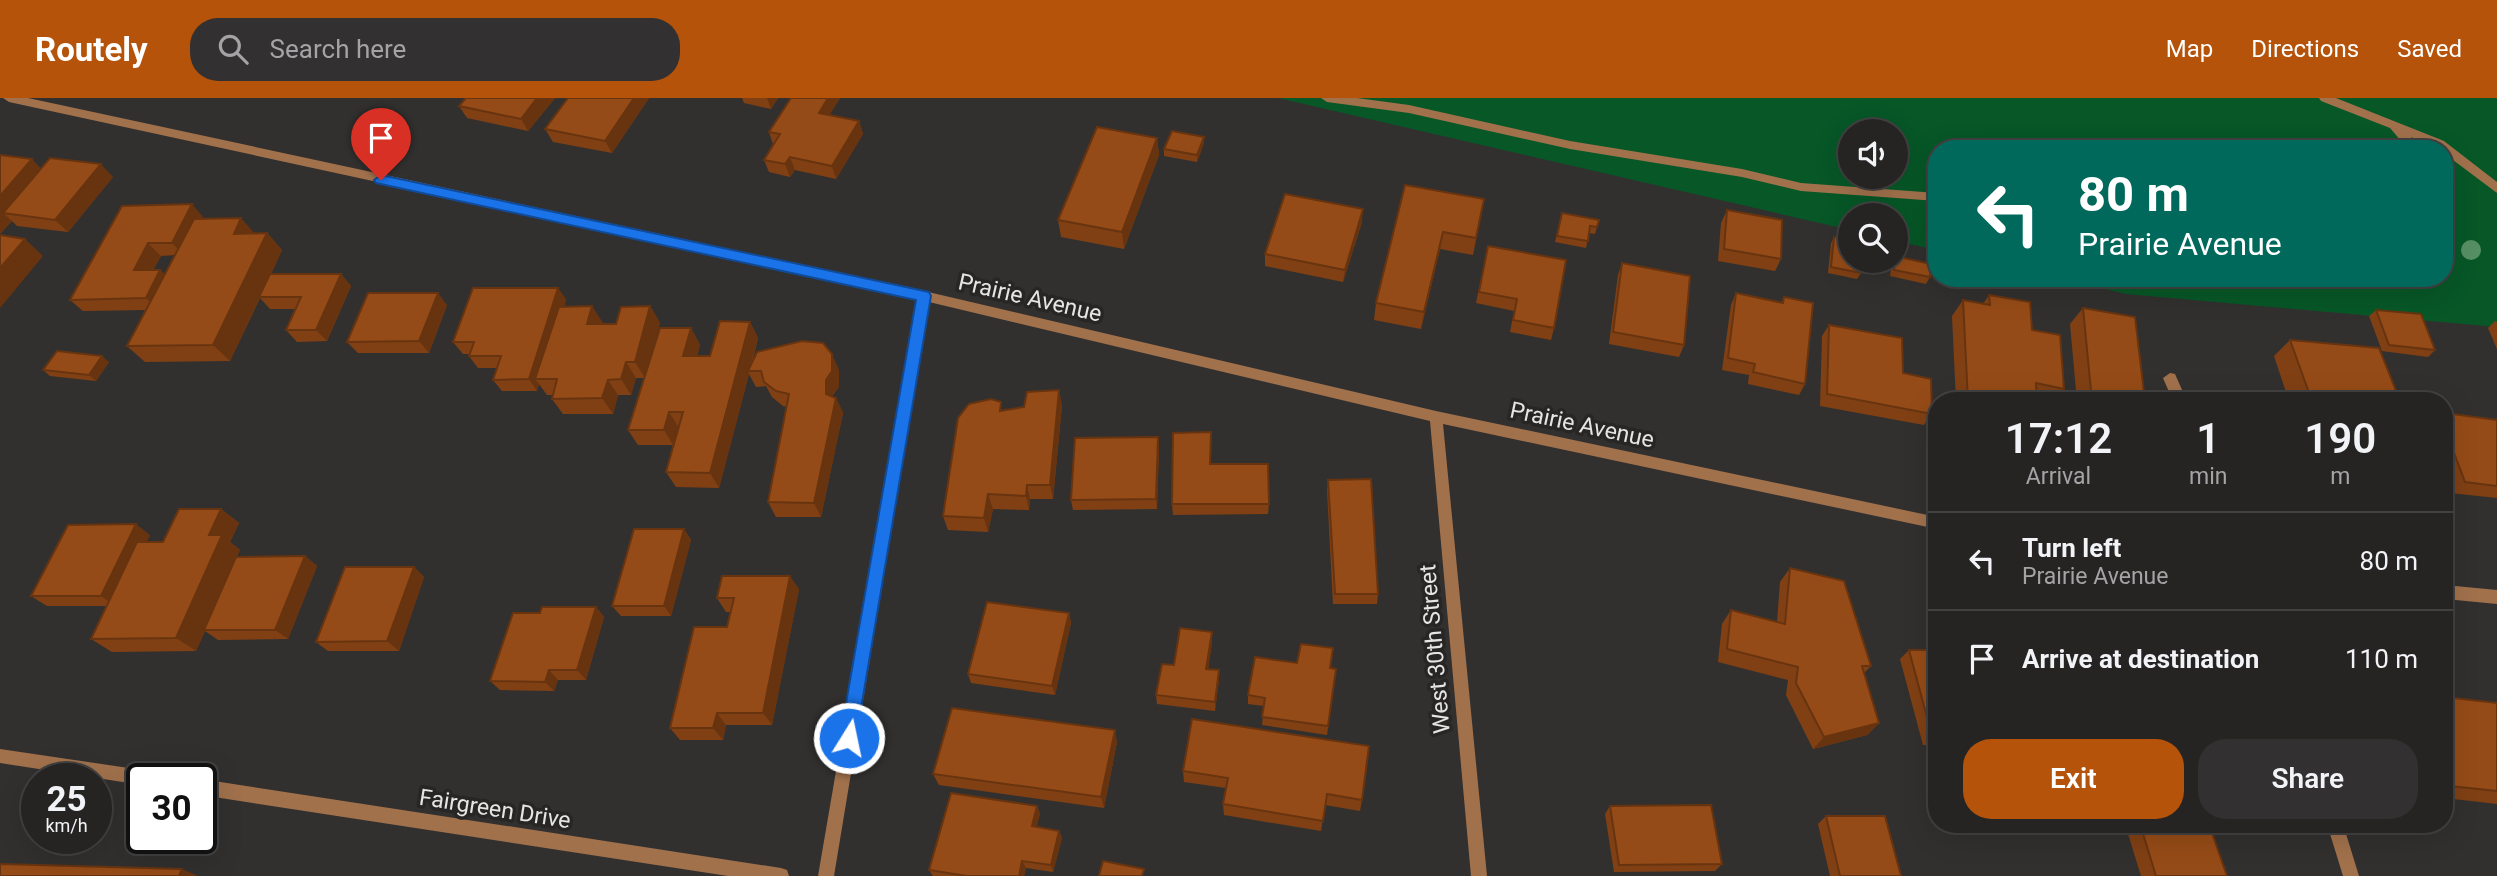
<!DOCTYPE html>
<style>
:root{--surface:#262423;--page:#323030;--text:#f1f3f6;--muted:#a4a4a6;--line:#424141;--accent:#b45309}
body{margin:0;font-family:Roboto,sans-serif;background:var(--page);color:var(--text);height:100vh;display:flex;flex-direction:column;font-size:26px;white-space:nowrap}
*{box-sizing:border-box;margin:0}
p{font-size:23px;color:var(--muted)}
.icon{flex:none;width:38px;height:38px;fill:none;stroke:currentColor;stroke-width:2;stroke-linecap:round;stroke-linejoin:round}
.map{position:relative;flex:1;overflow:hidden}
.details{position:absolute;left:1928px;top:294px;width:525px;height:441px;display:flex;flex-direction:column;background:var(--surface);border-radius:28px;box-shadow:0 7px 28px #0002,0 0 0 2px var(--line)}
.details>*{flex:none}
.hud{position:absolute;left:1928px;top:42px;width:525px;height:147px;border-radius:28px;box-shadow:0 7px 28px #0002,0 0 0 2px var(--line);background:#00695c;color:#fff;overflow:hidden}
.fabs{position:absolute;left:1838px;top:21px;display:grid;gap:14px}
.fabs a{display:grid;place-items:center;width:70px;height:70px;border-radius:50%;background:var(--surface);box-shadow:0 7px 28px #0002,0 0 0 2px var(--line);font-size:35px}
.speed{position:absolute;left:21px;top:665px;display:flex;gap:14px;font-size:35px;font-weight:700;text-align:center}
.speed>*{display:grid;place-content:center;width:91px;height:91px;border-radius:50%;background:var(--surface);box-shadow:0 7px 28px #0002,0 0 0 2px var(--line);line-height:1}
.speed small{font-size:18px;font-weight:400}
.speed .limit{border:4px solid #111;border-radius:10px;background:#fff;color:#111}
.pin{position:absolute;display:grid;place-items:center;width:60px;height:60px;color:#fff;margin:-72px -30px;border-radius:50% 50% 50% 0;rotate:-45deg;box-shadow:0 0 7px #0007}
.pin .icon{rotate:45deg}
.me{position:absolute;width:77px;margin:-38px;rotate:10deg;stroke-linejoin:round;filter:drop-shadow(0 0 5px #0008)}
.turn{display:flex;align-items:center;gap:24px;height:147px;padding:0 35px;font-size:32px}
.turn .icon{width:91px;height:91px;stroke-width:2.5}
.turn b{display:block;font-size:49px;line-height:60px}
.eta{display:flex;justify-content:space-evenly;align-items:center;height:119px;text-align:center}
.eta b{font-size:42px;font-weight:600;line-height:49px}
.cta{display:flex;gap:14px;margin-top:auto;padding:14px 35px}
.cta a{flex:1;height:80px;border-radius:28px;background:var(--accent);color:#fff;font-size:28px;font-weight:600;line-height:80px;text-align:center}
.cta a+a{background:var(--page);color:var(--text)}
ul{padding:0;list-style:none}
li{display:flex;align-items:center;gap:21px;height:98px;padding:0 35px;border-top:2px solid var(--line)}
li div{flex:1}
li b{display:block;font-size:26px}
li em{font-style:normal}
header{display:flex;align-items:center;gap:42px;box-sizing:border-box;height:98px;padding:0 35px;background:var(--accent);color:#fff}
header strong{font-size:33px}
nav{display:flex;gap:38px;margin-inline-start:auto;font-size:24px}
.search{width:490px;height:63px;background:var(--page);display:flex;align-items:center;gap:18px;box-sizing:border-box;padding:0 24px;border-radius:28px;color:var(--muted);font-size:26px}
.map>svg:first-child{display:block}
.green{fill:#075727;fill-rule:evenodd}
.lines{fill:none;stroke-linecap:round;stroke-linejoin:round}
.lane{fill:#a1714c;fill-rule:evenodd}
.street{fill:#a1714c;fill-rule:evenodd}
.tree{fill:#578f64}
.wall{fill:#804014;fill-rule:evenodd}
.shaded-wall{fill:#683410}
.building{fill:#954b17;stroke:#683410;stroke-width:2}
.route{fill:#1a73e8;stroke:#114b97;stroke-width:2}
.labels{text-anchor:middle;dominant-baseline:central;stroke-width:7;stroke-linejoin:round;paint-order:stroke}
.street-label{font-size:23px;fill:#e6e4e4;stroke:#282625}
</style>
<header>
<strong>Routely</strong>
<div class="search"><svg class="icon" aria-label="search" viewBox="0 0 24 24"><circle cx="10" cy="10" r="6"/><path d="M15 15l6 6"/></svg>Search here</div>
<nav><a>Map</a><a>Directions</a><a>Saved</a></nav>
</header>
<div class="map">
<svg width="2497" height="778" viewBox="0 0 2497 778">
<rect width="100%" height="100%" fill="#32302f"/>
<path class="green" d="M1278,0h1219v229l-371,-33 -67,-16h386v-129h-508v101l-42,-9v-26h-45v15zM1850,33h45v46h-45z"/>
<g class="lines">
<path class="lane" d="M1321,0h36l52,7 161,36 172,28 59,14 136,10v8l-136,-10 -59,-14 -172,-28 -161,-36 -82,-11z
M2319,0h17l108,43 53,41v11l-52,-39v-5h-7l-27,-12 10,12h-13l-18,-21 -69,-27z"/>
<path class="street" d="M3,0h25l896,193 512,120 501,106v12l-494,-105 44,452h-16l-41,-455 -501,-119 -95,574h-16l99,-577 -908,-197z
M2170,275l5,1 12,27h-14l-10,-23z
M2445,487l52,5v14l-52,-5z
M0,651l149,22 6,3 2,5h-15v6l-142,-22z
M201,681l580,89 6,2 2,6h-61l-527,-81z
M2327,726h16l16,52h-16z"/>
</g>
<circle class="tree" cx="2471" cy="152" r="10"/>
<path class="wall" d="M555,0l-27,33 -61,-13 -8,-12z
M649,0l-37,55 -59,-11 -8,-13z
M742,0h36l-7,11 -27,-6z
M791,0h49l-11,17 30,6 4,13 -27,45 -41,-9 -5,7 -21,-5 -5,-12 9,-16 -4,-12z
M1204,39v6l-7,19 -33,-6v-7z
M1157,40l2,17 -35,94 -63,-12 -3,-17z
M0,57l41,14 72,8 -45,55 -51,-6 -5,-5 -11,12h-1z
M1405,87l79,14 -11,56 -33,-6 -19,80 -47,-9 2,-17z
M122,108l81,11 -1,2 53,14h12l15,17 -11,24h70l10,12 -24,55 -30,1 -11,-12 10,-21h-26l-10,-11 -30,63 -85,1 -18,-16 19,-36 -63,1 -13,-11zM175,157l-10,20 -5,-5h-7l8,-14z
M1727,112l54,49 -6,12 -57,-10 3,-38z
M1562,115l37,7 -4,14 -6,-1 -3,15 -31,-6z
M1362,124l-19,60 -78,-16v-12z
M1834,139l27,36 -4,6 -29,-6 3,-30z
M1488,148l66,82 -3,12 -41,-8 4,-21 -38,-8z
M1892,163h3l35,16 -4,7 -36,-8z
M1622,165l62,82 -5,12 -70,-13 9,-69z
M1736,195l45,10 3,-6 21,87 -6,11 -51,-11 1,-9 -27,-5 9,-65z
M1989,197l43,35 32,59 -10,12h-98l-4,-85 11,-16 20,4z
M566,201l-2,8 39,16 -1,1h14l34,-18 10,17 -10,35 41,-30 9,17 -3,11h13l40,-34 8,16 -6,25 87,7v17l-7,9 4,2 7,15 -22,104h-45l-8,-15 19,-95 -4,-1 -11,-9 -6,-11 -10,1 -7,-13 -30,114 -43,-1 -10,-15 13,-44 -6,17h-35l-10,-15 16,-52h-8l-5,17h-13l-5,19h-50l-11,-15 1,-4h-6l-8,-11 -2,7h-35l-9,-11 4,-12h-19l-9,-12 1,-2h-7l-10,-12z
M447,207l-18,48h-71l-11,-11z
M2083,210l62,93h-68l-7,-77z
M2376,212l59,40 -7,7 -46,-6 -13,-35z
M2495,223l2,1v27l-9,-21z
M1829,227l74,48 29,41 -8,11 -104,-19 2,-70z
M2290,242l110,61h-111l-15,-45z
M109,264l-13,19 -46,-5 -7,-6z
M1062,307l-9,94h-23l-1,11 -36,-1 -5,23 -40,-2 -5,-14 61,-105z
M2445,315l52,7v78l-47,-5 -5,-14z
M1211,345v21l58,40 -1,10 -95,1 -1,-11z
M1159,350l-2,61 -84,1 -2,-10z
M1328,382l50,114 -1,10h-44l-6,-114z
M221,411l18,14 -9,19 10,8 -4,7 69,-1 12,10 -29,73 -70,1 -13,-9 -9,20 -84,1 -21,-13 16,-33h-60l-16,-10 119,-61 -4,7h17z
M684,431l7,11 -20,76h-50l-9,-10z
M414,469l10,10 -25,74h-71l-12,-9z
M1790,470l81,98 -7,7 15,50 -12,12 -54,14 -27,-54 2,-15 -70,-18 4,-38 9,-14 46,12 3,-40z
M799,491l-27,136h-46l-3,15h-43l-10,-12 57,-101 4,-15h-5l-9,-14z
M596,509l8,10 -18,63h-28l-4,11 -54,-1 -10,-9 50,-68z
M1069,515l2,10 -16,72 -84,-12 -3,-9z
M1212,534v10l-4,27 11,1v10l-4,31 -58,-7 -1,-9 18,-30z
M1909,552h28v95h-14l-23,-86z
M1330,570l6,1 -9,66 -65,-10 2,-19 -16,-2v-9z
M2445,599l52,6v101l-52,-6z
M1192,621l170,81 -2,11 -35,-6 -4,26 -97,-16 -1,-11 3,-16 -42,-6 -1,-11z
M1117,644l-13,66 -165,-23 -6,-11z
M1037,708l3,8 -4,13 23,4 3,7 -9,34 -27,-4 -2,8h-91l-4,-6z
M1610,708l112,58 -7,7 -101,1 -9,-58z
M1826,718l75,60h-71l-12,-52z
M2125,726h84l18,52h-86z"/>
<path class="shaded-wall" d="M537,0h18l-27,33 -7,-12z
M634,0h15l-37,55 -7,-12z
M767,0h11l-7,11z
M828,0h12l-17,28 -4,-13z
M859,23l4,13 -27,45 -4,-13z
M1204,39v6l-7,19v-7z
M1157,40l2,17 -35,94 -2,-17z
M790,59l5,13 -5,7 -5,-13z
M32,61l17,18 -46,36 9,8 -11,12 -1,-1v-36z
M101,66l12,13 -45,55 -13,-12z
M192,106l11,13 -20,38 -11,-12z
M1363,111l-1,13 -19,60 2,-12z
M241,120l15,17 -22,-1z
M1443,134l-3,17 -19,80 3,-17z
M267,135l15,17 -52,111 -17,-16z
M25,141l18,17 -43,52v-40z
M148,145l13,13 -15,26 -12,-12z
M160,172l12,12 -14,28 -12,-12z
M341,176l10,12 -24,55 -11,-11z
M558,190l8,11 -25,80h-6l4,5 -2,7 -8,-12z
M438,195l9,12 -18,48 -10,-12z
M592,208l11,17 -6,17 -10,-16z
M650,208l10,17 -15,55 -10,-16z
M750,224l8,16 -9,33h-1l1,3 -30,114 -9,-15z
M691,230l9,17 -8,27 -9,-16z
M832,256l7,16v17l-7,8 1,14 -7,-15v-14z
M102,258l7,6 -13,19 -7,-6z
M626,264l10,16 -5,17 -10,-16z
M608,282l10,15 -5,19 -11,-16z
M1059,292l3,15 -9,94 -3,-14z
M836,300l7,15 -22,104 -7,-14z
M669,314l10,16 -6,17 -9,-15z
M1158,339l1,11 -2,61 -1,-10z
M1027,387l3,14 -1,11 -3,-14z
M988,396l5,15 -5,23 -4,-14z
M221,411l18,14 -9,19 10,8 -44,101 -20,-13 33,-103z
M136,426l14,11 -35,71 -14,-10z
M684,431l7,11 -20,76 -7,-10z
M305,458l12,10 -29,73 -13,-9z
M414,469l10,10 -25,74 -12,-10z
M790,478l9,13 -27,136 -9,-12z
M596,509l8,10 -18,63 -9,-10z
M1069,515l2,10 -16,72 -3,-9z
M1212,534v10l-5,36 -1,-9z
M549,572l9,10 -4,11 -9,-9z
M1219,572v10l-4,31v-9z
M717,615l9,12 -3,15 -10,-12z
M1879,625l-12,12 -54,14 11,-12z
M1115,632l2,12 -13,66 -3,-11z
M1037,708l3,8 -5,20 -3,-8z
M1059,733l3,7 -9,34 -2,-7z
M1022,763l4,7 -2,8h-5z
M182,771l16,7h-19z"/>
<path class="building" d="M466,0h71l-16,21 -62,-13z
M568,0h66l-29,43 -60,-12z
M791,0h37l-9,15 40,8 -27,45 -42,-9 -5,7 -21,-4 16,-26 -11,-2z
M1097,29l60,11 -35,94 -64,-12z
M1172,33l32,6 -7,18 -33,-6z
M0,57l32,4 -32,37z
M50,60l51,6 -46,56 -52,-7z
M1405,87l79,14 -8,39 -33,-6 -19,80 -48,-9z
M1285,96l78,15 -18,61 -80,-16z
M192,106l-20,39h-24l-14,27h26l-14,28 -76,2 52,-94z
M1727,112l55,10 -1,39 -57,-10z
M1562,115l37,7 -2,7 -7,-1 -2,15 -31,-5z
M241,120l-7,16 33,-1 -54,112 -86,1 67,-127z
M0,137l25,4 -25,29z
M1834,139l16,3v21h12l-1,12 -30,-6z
M1488,148l78,14 -12,68 -41,-8 4,-21 -38,-7z
M1895,158l36,8 -1,13 -36,-7z
M1622,165l68,13 -6,69 -71,-13z
M270,176h71l-25,56h-30l15,-33h-42z
M473,190h85l-29,91 -36,1 8,-24h-32l5,-14h-21z
M368,195h70l-19,48 -72,1z
M1736,195l47,10 1,-6 29,6 -8,81 -52,-12 2,-8 -27,-6z
M1989,197l41,7 2,28 28,5 4,54 -28,-6 1,18h-69l-5,-101 27,5z
M592,208l-5,18h29l5,-17 29,-1 -15,56h-9l-5,17 -13,1 -6,18 -50,1 5,-20h-22l24,-72z
M2083,210l52,9 10,84h-53z
M2376,212l45,4 14,36 -46,-5z
M720,223l30,1 -40,151 -44,-1 17,-60h-14l-5,18h-36l32,-102h31l-8,28h27z
M1829,227l73,13 1,35 28,6 1,35 -105,-20z
M2290,242l89,8 21,53h-88z
M802,243l21,2 9,11v17l-6,9v14l10,4 -22,105 -46,-1 21,-108 -13,-3 -12,-9 -3,-11h-13l9,-19z
M57,253l45,5 -13,19 -46,-5z
M1059,292l-9,95h-23l-1,11 -38,-2 -4,24 -41,-2 15,-98 11,-14 22,-5 10,3 -1,9 24,-4 3,-15z
M2445,315l52,7v66l-32,-4 -20,-53z
M1211,334l-1,32h58l1,40h-97l1,-71z
M1158,339l-2,62 -85,1 4,-62z
M1371,381l7,115h-43l-7,-114z
M179,411h42l-12,26h13l-46,103 -85,1 46,-97h26z
M136,426l-35,72h-70l37,-71z
M634,431h50l-20,77h-52z
M305,458l-30,74h-71l32,-73z
M345,469h69l-27,74 -71,1z
M1790,470l54,13 27,85h-9l17,57 -55,14 -28,-54 2,-16 -71,-18 4,-39 54,14z
M722,478h68l-27,137h-46l-4,15h-43l24,-101h33l7,-29h-17z
M987,504l82,11 -17,73 -84,-12z
M542,509h54l-19,63h-28l-4,12 -55,-1 23,-68h27z
M1180,530l32,4 -6,37 13,1 -4,32 -59,-7 6,-31 12,1z
M1301,546l32,4 -3,20 6,1 -8,57 -66,-9 3,-19 -17,-3 7,-38 42,6z
M1909,552h28v86h-5z
M2445,599l52,6v88l-47,-5 -5,-15z
M952,610l163,22 -14,67 -168,-23z
M1192,621l177,27 -7,54 -35,-6 -4,27 -100,-17 5,-26 -45,-7z
M951,695l86,13 -5,20 27,5 -8,34 -29,-4 -3,15h-52l-38,-6z
M1711,707l11,59 -103,1 -9,-59z
M1826,718h59l16,60h-61z
M2140,726h69l18,52h-71z
M1103,763l41,8 -2,7h-43z
M0,766l182,5 -3,7h-179z"/>
<path class="route" d="M381,77l548,117 2,4 -76,448 -6,2 -6,-2 -3,-6 76,-438 -540,-117 -2,-3z"/>
<g class="labels">
<g class="street-label">
<text transform="translate(1030 200) rotate(13)">Prairie Avenue</text>
<text transform="translate(1582 327) rotate(12)">Prairie Avenue</text>
<text transform="translate(1435 551) rotate(-95)">West 30th Street</text>
<text transform="translate(495 711) rotate(9)">Fairgreen Drive</text>
</g>
</g>
</svg>
<div class="fabs">
<a><svg class="icon" aria-label="sound" viewBox="0 0 24 24"><path d="M4 9h4l5-4v14l-5-4H4zM17 9q2 3 0 6"/></svg></a>
<a><svg class="icon" aria-label="search" viewBox="0 0 24 24"><circle cx="10" cy="10" r="6"/><path d="M15 15l6 6"/></svg></a>
</div>
<div class="speed"><div>25<small>km/h</small></div><div class="limit">30</div></div>
<div class="pin" style="left:381px;top:82px;background:#d93025"><svg class="icon" aria-label="arrive" viewBox="0 0 24 24"><path d="M6 21V4h12l-3 4 3 4H6"/></svg></div>
<svg class="me" style="left:849px;top:640px" viewBox="-20 -20 40 40"><circle r="17" fill="#1a73e8" stroke="#fff" stroke-width="3"/><path d="M0-11L8 9 0 5-8 9z" fill="#fff"/></svg>
<div class="hud">
<div class="turn"><svg class="icon" aria-label="left" viewBox="0 0 24 24"><path d="M17 20v-9H6M10 6l-5 5 5 5"/></svg><div><b>80 m</b>Prairie Avenue</div></div>
</div>
<section class="details">
<div class="eta">
<div><b>17:12</b><p>Arrival</p></div>
<div><b>1</b><p>min</p></div>
<div><b>190</b><p>m</p></div>
</div>
<ul>
<li><svg class="icon" aria-label="left" viewBox="0 0 24 24"><path d="M17 20v-9H6M10 6l-5 5 5 5"/></svg><div><b>Turn left</b><p>Prairie Avenue</p></div><em>80 m</em></li>
<li><svg class="icon" aria-label="arrive" viewBox="0 0 24 24"><path d="M6 21V4h12l-3 4 3 4H6"/></svg><div><b>Arrive at destination</b></div><em>110 m</em></li>
</ul>
<div class="cta"><a>Exit</a><a>Share</a></div>
</section>
</div>
